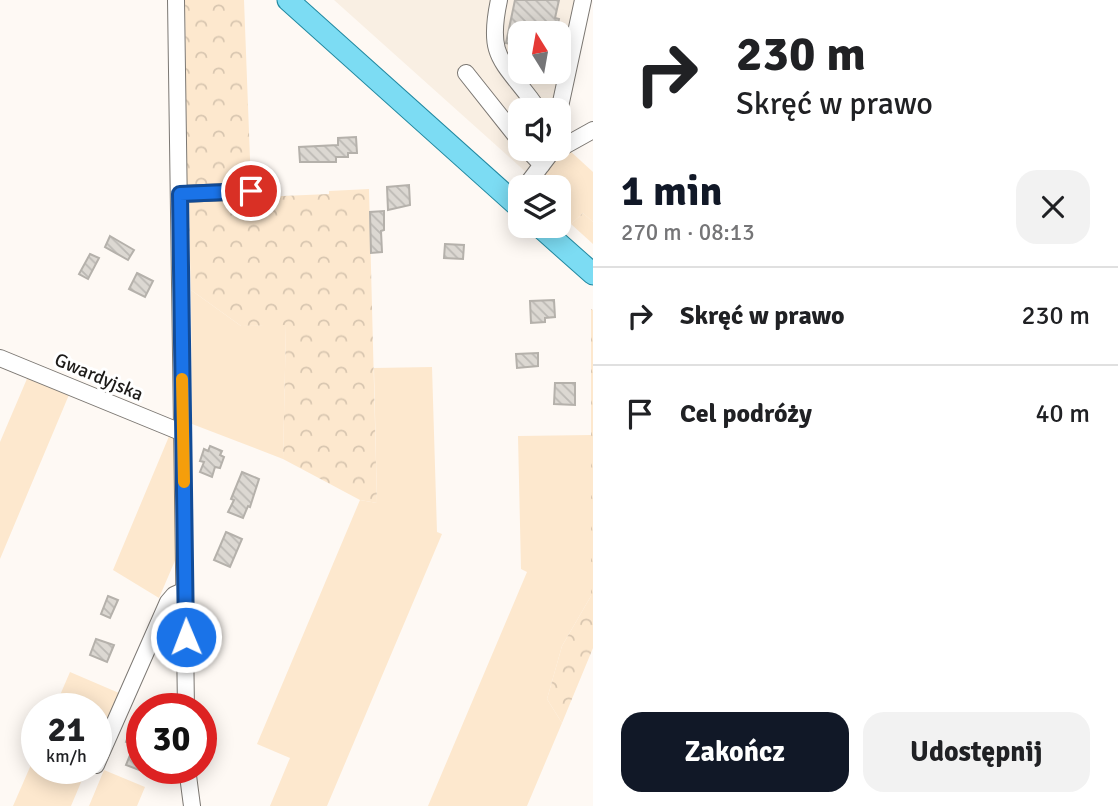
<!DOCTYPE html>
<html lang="pl">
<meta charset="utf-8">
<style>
:root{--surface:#fff;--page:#f2f2f2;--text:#202124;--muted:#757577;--line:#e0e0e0;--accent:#111827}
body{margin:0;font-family:Signika,sans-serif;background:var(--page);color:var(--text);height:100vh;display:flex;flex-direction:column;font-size:26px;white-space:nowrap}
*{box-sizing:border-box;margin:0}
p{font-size:23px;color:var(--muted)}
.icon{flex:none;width:38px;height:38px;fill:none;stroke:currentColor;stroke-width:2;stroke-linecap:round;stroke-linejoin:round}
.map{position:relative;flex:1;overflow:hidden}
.panel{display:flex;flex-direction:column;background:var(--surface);width:525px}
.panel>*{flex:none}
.guide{background:#fff;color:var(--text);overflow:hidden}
.needle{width:46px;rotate:349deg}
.buttons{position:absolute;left:508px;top:21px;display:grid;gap:14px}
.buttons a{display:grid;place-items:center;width:63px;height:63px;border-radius:14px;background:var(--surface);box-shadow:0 4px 18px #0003;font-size:35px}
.speed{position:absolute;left:21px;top:693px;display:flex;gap:14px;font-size:35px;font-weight:700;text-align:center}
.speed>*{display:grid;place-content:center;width:91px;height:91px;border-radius:50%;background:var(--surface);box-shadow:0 4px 18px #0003;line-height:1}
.speed small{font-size:18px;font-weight:400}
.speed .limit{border:10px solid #d22;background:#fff;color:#111}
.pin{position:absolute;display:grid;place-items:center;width:60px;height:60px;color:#fff;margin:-30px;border:4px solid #fff;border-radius:50%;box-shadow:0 2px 7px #0007}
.me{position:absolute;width:77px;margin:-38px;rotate:359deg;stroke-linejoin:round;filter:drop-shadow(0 0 5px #0008)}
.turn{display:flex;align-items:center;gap:24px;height:147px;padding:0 28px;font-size:32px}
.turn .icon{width:91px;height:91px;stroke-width:2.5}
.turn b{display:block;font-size:49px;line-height:60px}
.round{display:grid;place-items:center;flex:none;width:74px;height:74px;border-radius:21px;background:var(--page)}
.head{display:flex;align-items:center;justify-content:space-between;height:119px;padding:0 28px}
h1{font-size:42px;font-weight:700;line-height:52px;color:var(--accent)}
.action{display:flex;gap:14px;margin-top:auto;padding:14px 28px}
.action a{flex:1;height:80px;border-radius:21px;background:var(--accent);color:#fff;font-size:28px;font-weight:700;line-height:80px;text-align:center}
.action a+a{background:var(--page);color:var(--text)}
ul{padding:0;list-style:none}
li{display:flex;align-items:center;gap:21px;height:98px;padding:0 28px;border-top:2px solid var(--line)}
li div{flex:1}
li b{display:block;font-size:26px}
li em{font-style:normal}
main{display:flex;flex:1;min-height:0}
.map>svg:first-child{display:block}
.built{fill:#f9efe3;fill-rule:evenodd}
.green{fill:#fde8ce}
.forest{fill:url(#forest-crowns)}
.building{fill:url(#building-back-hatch);stroke:#b5b1ab;stroke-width:2}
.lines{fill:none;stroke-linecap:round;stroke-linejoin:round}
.minor-casing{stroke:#7c7873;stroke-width:18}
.major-casing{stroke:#2289a1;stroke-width:23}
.minor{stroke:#fff;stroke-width:16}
.major{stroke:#7cdcf3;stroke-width:21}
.route-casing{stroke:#114b97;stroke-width:18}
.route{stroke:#1a73e8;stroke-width:12}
.slow{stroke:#f59e0b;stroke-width:12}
.labels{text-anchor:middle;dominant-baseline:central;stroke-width:6;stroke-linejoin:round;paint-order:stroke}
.street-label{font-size:19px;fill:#1c1a18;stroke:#fff}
</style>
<main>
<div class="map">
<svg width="593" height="806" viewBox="0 0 593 806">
<defs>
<pattern id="forest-crowns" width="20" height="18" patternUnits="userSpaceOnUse" patternTransform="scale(1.75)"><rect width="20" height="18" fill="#fde8ce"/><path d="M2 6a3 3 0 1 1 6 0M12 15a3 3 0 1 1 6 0" fill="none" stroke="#d8c6b0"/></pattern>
<pattern id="building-back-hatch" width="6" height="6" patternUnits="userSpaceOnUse" patternTransform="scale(1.75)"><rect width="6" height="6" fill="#dcd8d2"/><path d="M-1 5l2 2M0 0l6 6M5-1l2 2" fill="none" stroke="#bcb9b4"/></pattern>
</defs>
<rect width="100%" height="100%" fill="#fef9f4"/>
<path class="built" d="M334,0h242l-25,110h-31v39h19l-11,25zM520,33h38v39h-38z"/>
<path class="green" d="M569,150l24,22v50l-10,-9 -12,11 -13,-12v-25h-22l22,-29z
M191,290l50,36 45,-2 -3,135 -91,-35z
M432,367l5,165 5,2 -115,272h-57l20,-48 -33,-14 103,-244 17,3 -3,-135z
M29,374l42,16 -71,169v-117z
M170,434l8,6 2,109 -21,49 -46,-28z
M591,435v161l-29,50 -15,53 15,24 -35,83h-99l99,-234 -6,-3 -3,-133z
M70,672l49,21 -23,54v-38h-42z
M37,751v17h50l-16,38h-58z
M104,770l41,17 -8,19h-48z"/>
<path class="forest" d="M185,0h59l7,185 -64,2z
M369,189l8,314 -17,-3 -77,-41 3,-134 -45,1 -50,-36 -3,-90 141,-6v-3z
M583,213l10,9v22l-22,-20z
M591,309l2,1v338l-31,75 -15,-24 15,-53 29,-50z"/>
<path class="building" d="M515,0h44l-4,18 4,1 -3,14h-36v13l-14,-3z
M356,137l1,16h-9v4h-12v5h-36l-1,-15 39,-2v-7z
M409,185l1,20 -22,5 -1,-23z
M384,211v19l-3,1 1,21 -11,1 -1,-41z
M110,236l24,14 -6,10 -23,-13z
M445,244l19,1 -1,14 -19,-1z
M90,254l9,4 -11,21 -9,-5z
M137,273l16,8 -8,16 -16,-8z
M554,300l1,17 -10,1v4l-14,1 -1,-22z
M538,353v13l-21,2 -1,-14z
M555,383h20v22l-21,-1z
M210,446l12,5 -2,4 4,2 -4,11 -5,-1 -3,10 -12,-5 4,-10 -4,-1 4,-12 4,2z
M242,472l17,7 -9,28 -2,-1 -5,12 -15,-6 6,-12 -3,-1z
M226,532l16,7 -12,28 -16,-7z
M108,596l10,4 -8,18 -9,-4z
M96,639l18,6 -7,17 -17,-7z
M132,725l10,3v43l-16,-6 8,-20 -8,-3z"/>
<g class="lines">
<g class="minor-casing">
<path id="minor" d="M176,0l10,709
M499,0c-12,56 2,59 34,102l3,8
M466,73l54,68
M558,116l25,-116
M527,149l15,16
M550,154l43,-24
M525,187l25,-33 1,-5
M181,194l70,-3
M0,358l183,75
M96,765l72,-163 6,-7 11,-5
M187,768l5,38"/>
</g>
<g class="major-casing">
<path id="major" d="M288,0l232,208
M539,226l54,48"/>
</g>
<use href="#minor" class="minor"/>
<use href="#major" class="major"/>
</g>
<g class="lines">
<g class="route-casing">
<path id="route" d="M186,637l-6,-443 71,-3"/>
</g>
<use href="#route" class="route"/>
<path class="slow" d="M182,379l2,103"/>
</g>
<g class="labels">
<g class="street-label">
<text transform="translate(99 377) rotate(23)">Gwardyjska</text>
</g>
</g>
</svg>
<div class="buttons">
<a><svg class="needle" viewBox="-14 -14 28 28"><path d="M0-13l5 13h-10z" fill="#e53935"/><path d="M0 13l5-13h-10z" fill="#757577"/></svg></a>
<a><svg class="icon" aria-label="sound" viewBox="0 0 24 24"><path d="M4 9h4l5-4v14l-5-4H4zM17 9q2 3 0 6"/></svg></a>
<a><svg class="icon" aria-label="layers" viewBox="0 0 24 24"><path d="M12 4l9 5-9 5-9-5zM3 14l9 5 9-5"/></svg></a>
</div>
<div class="speed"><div>21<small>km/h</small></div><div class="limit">30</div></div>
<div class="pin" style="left:251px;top:191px;background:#d93025"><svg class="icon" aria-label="arrive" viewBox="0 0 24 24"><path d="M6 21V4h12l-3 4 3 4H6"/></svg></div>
<svg class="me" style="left:186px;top:637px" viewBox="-20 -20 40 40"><circle r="17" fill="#1a73e8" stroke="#fff" stroke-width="3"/><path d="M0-11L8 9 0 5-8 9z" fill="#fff"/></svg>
</div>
<section class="panel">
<div class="guide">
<div class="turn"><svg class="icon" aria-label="right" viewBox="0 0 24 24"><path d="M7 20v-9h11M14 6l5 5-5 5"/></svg><div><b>230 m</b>Skręć w prawo</div></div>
</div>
<div class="head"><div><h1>1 min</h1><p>270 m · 08:13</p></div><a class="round"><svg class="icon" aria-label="close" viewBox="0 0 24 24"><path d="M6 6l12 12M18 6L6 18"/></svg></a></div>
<ul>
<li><svg class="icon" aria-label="right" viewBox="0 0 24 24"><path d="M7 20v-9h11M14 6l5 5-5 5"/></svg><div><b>Skręć w prawo</b></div><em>230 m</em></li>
<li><svg class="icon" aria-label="arrive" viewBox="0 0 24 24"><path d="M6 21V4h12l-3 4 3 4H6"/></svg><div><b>Cel podróży</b></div><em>40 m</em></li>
</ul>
<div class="action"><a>Zakończ</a><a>Udostępnij</a></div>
</section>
</main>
